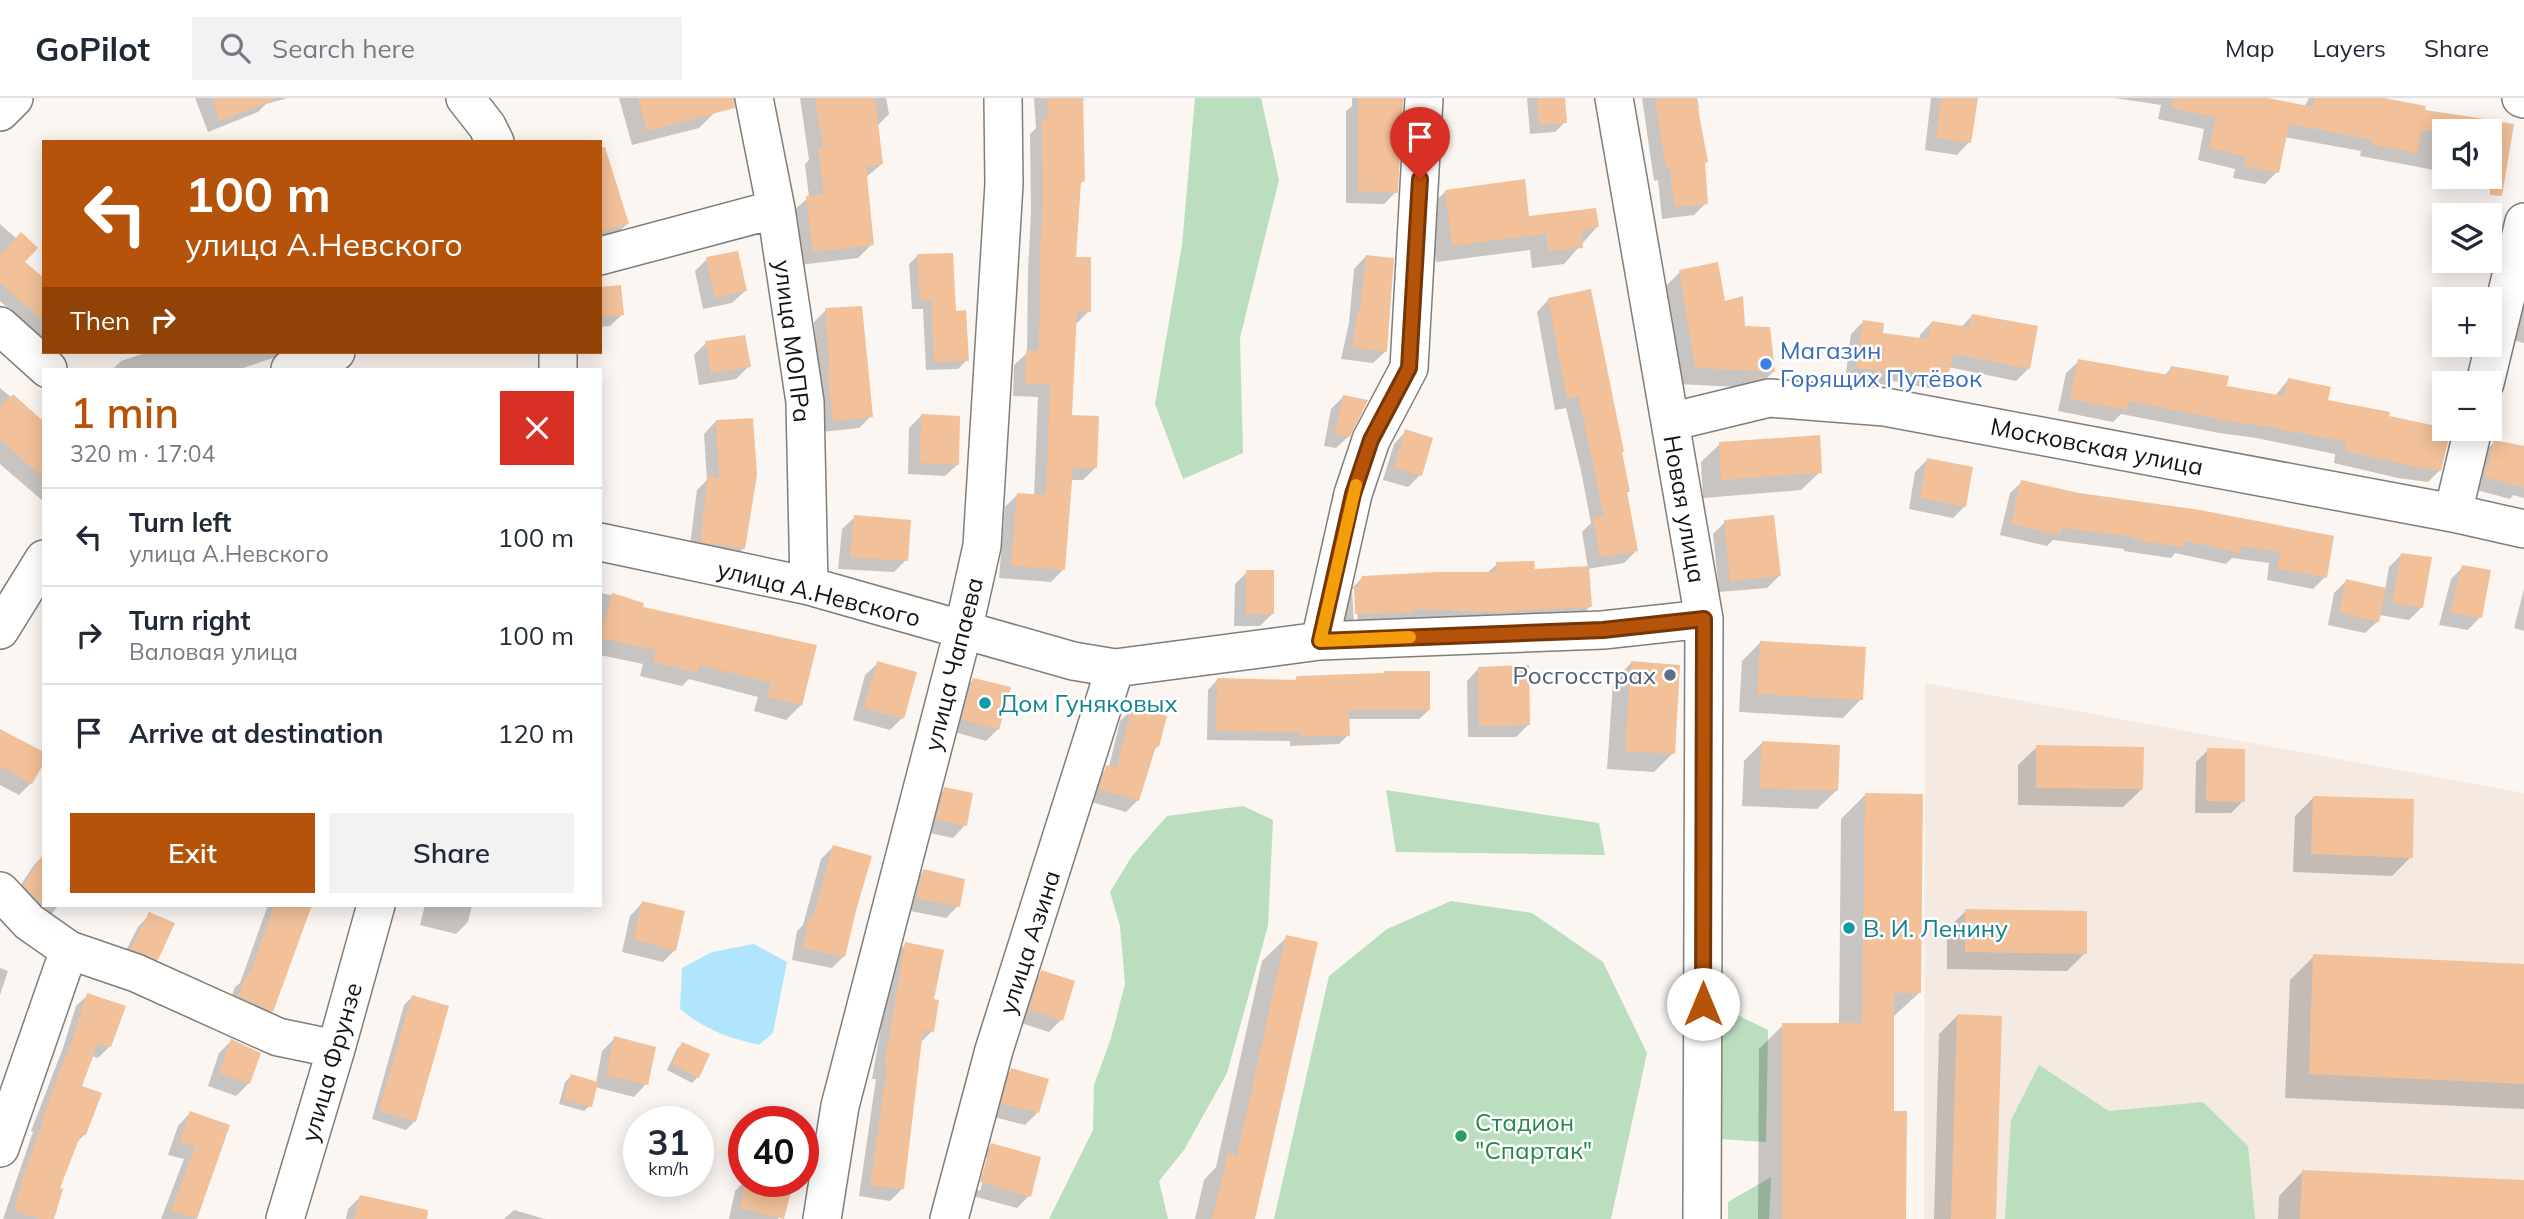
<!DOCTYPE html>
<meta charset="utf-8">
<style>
:root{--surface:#fff;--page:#f2f2f3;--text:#1f2937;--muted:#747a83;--line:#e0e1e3;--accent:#b45309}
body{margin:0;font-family:Mulish,sans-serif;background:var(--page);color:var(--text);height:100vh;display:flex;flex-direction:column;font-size:26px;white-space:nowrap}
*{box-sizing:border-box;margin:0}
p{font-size:23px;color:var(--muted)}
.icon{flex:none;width:38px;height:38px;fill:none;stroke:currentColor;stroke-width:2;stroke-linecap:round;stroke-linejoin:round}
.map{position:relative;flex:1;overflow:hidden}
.sheet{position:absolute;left:42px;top:270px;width:560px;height:539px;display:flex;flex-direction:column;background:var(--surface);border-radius:0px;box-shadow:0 4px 18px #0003}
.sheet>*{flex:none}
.top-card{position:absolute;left:42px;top:42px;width:560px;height:214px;border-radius:0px;box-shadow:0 4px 18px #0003;background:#b45309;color:#fff;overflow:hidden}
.buttons{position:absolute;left:2432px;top:21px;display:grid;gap:14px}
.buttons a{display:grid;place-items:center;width:70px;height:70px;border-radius:0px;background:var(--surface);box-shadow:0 4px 18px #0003;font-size:35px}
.speed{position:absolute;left:623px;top:1008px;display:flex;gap:14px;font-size:35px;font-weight:700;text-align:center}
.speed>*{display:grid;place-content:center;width:91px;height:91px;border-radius:50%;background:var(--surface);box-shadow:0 4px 18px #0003;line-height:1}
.speed small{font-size:18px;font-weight:400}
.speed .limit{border:10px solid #d22;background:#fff;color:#111}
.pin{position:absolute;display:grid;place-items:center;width:60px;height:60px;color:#fff;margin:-72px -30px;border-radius:50% 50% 50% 0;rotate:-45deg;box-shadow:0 0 7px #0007}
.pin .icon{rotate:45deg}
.me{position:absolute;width:77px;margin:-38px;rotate:0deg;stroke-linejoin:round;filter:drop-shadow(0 0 5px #0008)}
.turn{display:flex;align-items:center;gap:24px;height:147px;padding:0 28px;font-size:32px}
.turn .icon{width:91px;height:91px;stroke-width:2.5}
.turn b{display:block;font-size:49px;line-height:60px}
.then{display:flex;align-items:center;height:66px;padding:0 28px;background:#0003;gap:14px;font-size:26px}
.round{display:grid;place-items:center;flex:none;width:74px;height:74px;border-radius:0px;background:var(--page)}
.summary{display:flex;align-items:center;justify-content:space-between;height:119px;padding:0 28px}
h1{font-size:42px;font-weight:600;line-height:52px;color:var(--accent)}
.primary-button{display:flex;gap:14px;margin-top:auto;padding:14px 28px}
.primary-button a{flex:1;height:80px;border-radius:0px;background:var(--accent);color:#fff;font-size:28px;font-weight:600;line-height:80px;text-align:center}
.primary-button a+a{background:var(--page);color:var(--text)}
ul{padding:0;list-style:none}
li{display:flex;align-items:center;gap:21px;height:98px;padding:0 28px;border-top:2px solid var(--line)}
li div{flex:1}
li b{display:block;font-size:26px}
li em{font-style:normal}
header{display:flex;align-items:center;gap:42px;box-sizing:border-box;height:98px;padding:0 35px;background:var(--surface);border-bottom:2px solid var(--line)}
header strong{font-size:33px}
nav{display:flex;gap:38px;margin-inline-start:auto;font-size:24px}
.search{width:490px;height:63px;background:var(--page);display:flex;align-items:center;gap:18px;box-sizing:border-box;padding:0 24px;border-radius:0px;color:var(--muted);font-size:26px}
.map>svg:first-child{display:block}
.built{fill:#f5eae1}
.green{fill:#bbdebf}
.water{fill:#b1e5fd}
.shadow{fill:#0003;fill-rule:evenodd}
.building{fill:#f2c199}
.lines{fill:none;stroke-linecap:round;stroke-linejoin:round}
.minor-casing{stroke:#817d79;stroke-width:40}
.minor{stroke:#fff;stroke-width:37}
.route-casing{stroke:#753606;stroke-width:18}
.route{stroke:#b45309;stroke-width:12}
.slow{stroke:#f59e0b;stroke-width:12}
.shop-dot{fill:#3f7fe0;stroke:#fff;stroke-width:2.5}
.service-dot{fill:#5c6f8a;stroke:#fff;stroke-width:2.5}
.culture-dot{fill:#0f9aa8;stroke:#fff;stroke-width:2.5}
.leisure-dot{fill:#2e9e5b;stroke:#fff;stroke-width:2.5}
.labels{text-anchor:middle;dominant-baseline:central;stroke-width:5;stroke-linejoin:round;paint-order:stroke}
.street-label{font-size:24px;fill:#161413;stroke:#fff}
.shop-label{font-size:24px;fill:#366cbe;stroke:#fff;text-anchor:start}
.service-label{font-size:24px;fill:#4e5e75;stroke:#fff;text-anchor:end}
.culture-label{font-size:24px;fill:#0d838f;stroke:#fff;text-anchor:start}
.leisure-label{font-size:24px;fill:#27864d;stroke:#fff;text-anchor:start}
</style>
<header>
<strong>GoPilot</strong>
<div class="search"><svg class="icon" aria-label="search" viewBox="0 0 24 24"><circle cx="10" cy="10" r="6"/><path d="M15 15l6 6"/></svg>Search here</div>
<nav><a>Map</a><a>Layers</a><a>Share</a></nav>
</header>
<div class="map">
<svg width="2524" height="1121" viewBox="0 0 2524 1121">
<rect width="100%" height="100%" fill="#fbf6f2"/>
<path class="built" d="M1925,585l599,110v426h-600z"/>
<path class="green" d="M1195,0h66l18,82 -39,158 3,115 -60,26 -28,-75 27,-159z
M1386,692l213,33 6,32 -209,-3z
M1243,708l30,14 -5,106 -41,147 -43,77 -25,31 9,38h-119l44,-89 1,-45 17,-47 14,-54 -5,-58 -10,-34 22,-36 35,-40z
M1451,803l81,12 71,49 44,91 -36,166h-337l55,-243 58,-47z
M1723,910l45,22 -2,112 -47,-3z
M2039,967l70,46 94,-9 45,44 7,73h-250l6,-99z
M1771,1079l-2,42h-41v-17z"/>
<path class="water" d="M754,846l33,18 -14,71 -14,12c-30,-7 -56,-16 -79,-36l2,-41 30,-16z"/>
<path class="shadow" d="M195,0h93l-22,6 -8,8 -50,20z
M619,0h91l4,15 -15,15 -67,17z
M800,0h86l3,16 -12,12 5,38 -17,14 7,66 -14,14 -59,7 -6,-54 16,-14 -4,-33 4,-4z
M1034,0l51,1 -4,4 2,78 -4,4 -5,74 15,52 -13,13 -6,93 25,51 -12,12h-13l-6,89 -13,13 -52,-4 6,-71 12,-12 17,1 4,-99 -25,-1 1,-31 13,-12 1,-83 3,-57 -1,-79 6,-6z
M1352,0h49l-5,94 -12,12 -38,-1v-92l6,-5z
M1527,0h35l3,24 -10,10 -25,2z
M1642,0h55l2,10 -3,3 10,92 -12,12 -32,4 -4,-39 -4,1z
M1931,0h45l-7,44 -12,13 -32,-5z
M2115,0h143l46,9 5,-9h66l48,13 89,15 -20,55 -20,-4h18v-46h-45v41l-85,-16 1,-5 -76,-14 -8,35 -12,12 -32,-6 2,-9 -37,-9 6,-31 -46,-10 3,-14z
M600,76l27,50 -12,12 -15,4z
M1446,93l82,27 69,9 -33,37 -32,4 -2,-18 -94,12 -8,-54z
M0,126l17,15 4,-4 15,13 -13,14 21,19v71h13l-7,7 -20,-18 6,-7 -36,-33z
M2445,131v32h37l-12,12 -38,-7 5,-30z
M918,157l36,57 13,48 -9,9 -32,1 -3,-61h-11l-3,-45z
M1366,158l20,95 -13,12 -32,-4 8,-36 5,-54z
M707,161l38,32 -13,12 -29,6 -8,-38z
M1680,174l44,31 50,68 -17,17 -79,-4 -14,-96z
M600,190l23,26 -13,12 -10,1z
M1549,201l72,154 15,98 -12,12 -37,6 4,37 -13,12 -234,7 -2,-26 21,-22 123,-3 11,-10 36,7 55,-3 -6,-36 9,-9 -10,-52 -15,-63 -11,2 -18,-98zM1352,491h4l2,33 -4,1z
M2524,206v39l-15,-4 6,-26z
M826,212l45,106 -12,12 -38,4 -7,-110z
M1972,218l56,53 -12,12 -68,-14 -2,9 -12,13 -42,-8 -4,4 -43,-5 6,-46 12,-12 18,13 38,5 1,-5 12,-13 29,5z
M706,245l43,23 -13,13 -37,6 -5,-30z
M148,254h143l-51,17h-127l8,-8z
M2079,263l85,15 7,-8 54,20 50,8 13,-16 38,21 61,16 53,53 -12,12 -30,-4 -64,-15 1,-9 -79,-16 -37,-5 -98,-19 -8,8 -55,-11 8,-38z
M0,290l44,36v78l-44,-38z
M1343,299l6,39 -13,12 -12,-2 7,-37z
M921,318l37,48 -13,12 -37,-2 1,-46z
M716,323l28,127 -13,12 -42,-7 8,-63 10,-10 -3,-46z
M1406,333l14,44 -12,12 -25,-7 11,-36z
M2495,344l29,7v49l-11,-3 -3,4 -37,-10 9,-35z
M1720,346l100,28 -19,18 -98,8 -2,-36z
M1927,362l38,46 -12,12 -44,-9 6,-37z
M2022,384l57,13 253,43 -7,39 -12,12 -46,-9 2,-17 -37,-5 -6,6 -51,-11 -4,5 -47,-7v-2l-71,-9 -6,6 -47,-11 10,-42z
M855,419l51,43 -12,12 -56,-3 4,-40z
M1725,424l54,54 -12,12 -48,4 -6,-58z
M2401,457l21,52 -13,13 -30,-5 -1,6 -13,12 -37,-8 6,-32 12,-12 39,9 4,-23z
M2463,469l17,50 -12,13 -29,-5 12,-46z
M1247,474l25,42 -12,12h-26l1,-42z
M2524,491v42l-10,-3z
M600,495l16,3 25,12 174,39 -15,59 -14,14 -32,-9 4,-14 -69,-18 -7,7 -42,-10 3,-12 -43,-9z
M1760,545l101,56 -18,19 -104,-6 3,-51z
M878,565l24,55 -12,12 -37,-10 12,-45z
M1631,565l42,90 -19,19 -47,-3 6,-87z
M1479,570l50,56 -13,13h-48l-1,-56z
M1297,580l132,32 -10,9h-71v16l-9,9 -49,2v-5l-83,-1 1,-50 9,-10 77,1z
M973,582l25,49 -12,12 -35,-10 10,-39z
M1132,611l26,37 -6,6 -14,48 -12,12 -38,-11 7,-22 14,-12 11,-46z
M0,633l31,52 -12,12 -19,-10z
M1762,645l74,48 -19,18 -75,-3 2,-45z
M2037,649l105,42 -19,18 -105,-2v-40z
M2208,652l35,51 -12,12h-36l1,-51z
M945,691l20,36 -12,13 -28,-6 8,-31z
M1865,697l54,198 -26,24 -1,96 13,106h-147l1,-170 24,-24h56l2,-206z
M2314,699l97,60 -19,19 -99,-4 2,-56z
M833,749l11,109 -12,12 -40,-8 5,-29 6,-6 18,-66z
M44,757v50h15l-17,20 -30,-27 22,-33z
M924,773l34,35 -12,12 -41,-8 6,-27z
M642,805l33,47 -12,12 -41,-10 8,-36z
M268,807h37l-33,106 -12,12 -33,-15 8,-21 5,-4z
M425,807h47l-4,17 -12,12 -36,-9z
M1966,813l119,42 -18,18 -120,-2v-40z
M150,816l7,45 -13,12 -24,-9 18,-35z
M1287,839l-34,282h-58l9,-39 12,-13 46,-206z
M906,846l26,56v31l-12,12 -17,145 -13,13 -31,-5 17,-117h-4l21,-123z
M2314,858l210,9v144l-239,-11 5,-118z
M0,870l8,3 -8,24z
M1042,874l19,48 -12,12 -31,-10 12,-37z
M88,897l22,51 -12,12 -7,-2 -12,31 6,47 -9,9 -18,46 -6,30h-49l30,-87 -2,-1 32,-83 13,-42z
M412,899l3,124 -9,9 -34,-11 32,-114z
M1957,918l38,203h-61l5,-185z
M615,940l31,46 -12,13 -39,-10 -5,19 -6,5 -25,-7 6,-22 6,-6 25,7 6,-32z
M231,943l18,42 -13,13 -28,-10 11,-33z
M682,946l16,33 -6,6 -25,-13 10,-21z
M1011,972l26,43 -12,12 -35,-9 9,-34z
M190,1015l38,13 -33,93h-34l23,-60 -16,-4 10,-29z
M773,1017l25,7h-32z
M991,1047l38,51 -12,12 -48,-13 10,-37zM985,1060h4l-9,33 -3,-1z
M2303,1073l221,11v37h-246l1,-23z
M745,1083h43l-10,38h-49l6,-28z
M360,1099l59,22h-73l2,-10z
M514,1112l31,9h-41z"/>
<path class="building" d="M212,0h63v1l-55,22z
M638,0h96l1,10 -88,23z
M815,0h60l8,66 -17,2 8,79 -61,7 -7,-56 18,-2 -6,-45 5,-1z
M1047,0h36l2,83 -4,1 -5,75h15v55h-14l-5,103 27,1 -2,52h-24l-8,102 -54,-4 6,-73 29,2 4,-110 -25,-1 1,-33h13l1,-95 3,-57 -1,-79 6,-1z
M1358,0h45l-5,95 -40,-2z
M1537,0h28l2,25 -28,2z
M1655,0h41l12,64 -3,1 3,41 -34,3 -4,-38h-4z
M1941,0h37l-7,45 -35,-5z
M2173,0h95l45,9 1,-9h70l42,8 -1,4 60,9 -1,12h-63l-4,22 -46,-9 1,-4 -83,-16 -10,49 -35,-7 2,-9 -37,-9 7,-31 -44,-9z
M2490,22l24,4 -12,72 -12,-1z
M605,49l24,77 -29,8v-84z
M1525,81l4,37 67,-8 3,19 -18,3 2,18 -35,3 -2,-17 -94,12 -7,-56z
M21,134l17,16 -13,14 19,16v44l-44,-40v-26z
M738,153l9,40 -32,7 -9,-41z
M953,155l3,58 10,-1 3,51 -35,1 -3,-62 -11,1 -3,-47z
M1366,157l28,3 -7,94 -35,-5 6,-36h2z
M1718,164l7,39 18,-5 2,30 25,1 5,45 -80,-4 -16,-98z
M621,187l3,30 -24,2v-30z
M1591,191l33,163h-2l8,40h-3l11,59 -38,6 -7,-39 11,-2 -12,-57 -14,-63 -11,3 -19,-101z
M862,208l11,111 -40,4 -6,-49 3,-1 -5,-63z
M1972,216l66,12 -8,43 -77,-15 -5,23 -45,-7 -1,3 -46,-5 7,-48 21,3 -1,10 45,6 4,-18 37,6z
M745,237l6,32 -40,6 -6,-32z
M2078,261l91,16 2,-9 58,10 -2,10 57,10 4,-18 43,9 -3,13 62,12 -1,4 62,13 -10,42 -30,-5 -66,-15 2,-9 -78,-15 -37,-5 -103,-21 -2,9 -57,-11z
M13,296l31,28v57l-44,-40v-31z
M1343,297l25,5 -18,37 -15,-3z
M921,316l39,2 -1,49 -39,-2z
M753,320l4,57 -12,74 -45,-7 8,-66 11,2 -3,-58z
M1405,331l28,9 -11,38 -28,-8z
M1820,337l2,38 -101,7 -2,-38z
M2494,342l30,6v42l-39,-11z
M1927,360l46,9 -7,40 -46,-9z
M2021,382l58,13 121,17 134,26 -7,42 -50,-10 3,-16 -39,-6 -1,7 -55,-12 -1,6 -50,-7 1,-3 -73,-9 -2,7 -49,-11z
M854,417l57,5 -3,41 -58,-4z
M1774,417l7,61 -51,5 -6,-61z
M2401,455l31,4 -9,51 -31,-5z
M1534,463l1,8 54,-3 3,41 -95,5 -85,-3v3l-57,2 -1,-29 5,2 3,-11 76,-4h58v-10z
M2462,467l29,5 -9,48 -32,-5z
M1246,472h28v44l-28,1z
M2346,481l40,9 -7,34 -40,-9z
M612,495l32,10 -1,4 174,38 -15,61 -35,-9 4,-14 -71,-18 -2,8 -45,-11 3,-12 -56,-12z
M1760,543l106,6 -3,53 -106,-6z
M877,563l40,11 -13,47 -40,-11z
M1631,563l49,4 -5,89 -50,-3z
M1529,567l1,60 -51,1 -1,-59z
M1384,573h46v39h-81l1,26 -51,1v-5l-83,-1 1,-53 80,2 -1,-4 88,-3z
M973,580l38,9 -12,43 -37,-11z
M1132,609l35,9 -8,31 -3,-1 -17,55 -40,-12 7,-24 11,3z
M0,631l44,23v11l-12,21 -32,-18z
M1762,643l78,4 -2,46 -79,-3z
M2036,647l108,2 -1,42 -107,-1z
M2207,650l38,1v53l-39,-1z
M944,689l29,6 -6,33 -31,-6z
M1865,695l58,1 -2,199h-27v118h13l-1,108h-124v-196h80z
M2313,698l101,3 -1,59 -102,-4z
M833,747l39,11 -15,51 -12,50 -42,-9 6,-31h4z
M44,755v53l-21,-21z
M923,771l42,10 -5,28 -44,-9z
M642,803l43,10 -9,40 -42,-11z
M274,807h38l-39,107 -35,-16 9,-23 3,1z
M1965,811l122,2v43l-122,-2z
M149,814l26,11 -17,37 -27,-11z
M1286,837l32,7 -63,277h-43l16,-66 9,3z
M905,844l39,8 -10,49 5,1 -5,32 -11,-2 -19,159 -34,-4 17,-118h-3z
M2313,856l211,10v120l-215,-10z
M1041,872l34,11 -12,40 -34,-11z
M87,895l39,13 -15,41 -13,-4 -16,43 20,7 -16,42 -5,-1 -21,54 3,1 -9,30h-15l-25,-8 11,-41 19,-50 -2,-1 32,-84z
M412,897l37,11 -33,116 -37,-11z
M1957,916l45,2 -6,203h-45z
M614,938l42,11 -8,38 -42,-10z
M231,941l30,14 -11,31 -31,-11z
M682,944l28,12 -11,24 -27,-14z
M1011,970l38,11 -10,34 -38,-9z
M571,976l27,8 -6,25 -28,-8z
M190,1013l40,14 -33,94 -26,-9 24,-63 -15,-5z
M991,1045l50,14 -10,40 -51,-15z
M2302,1072l222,10v39h-224z
M746,1083h19l27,7 -8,31 -44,-11z
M360,1097l68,15 -1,9h-73z"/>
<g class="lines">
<g class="minor-casing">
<path id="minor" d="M465,0l22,28 8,16
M754,0l22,111 29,193 4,184
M1614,0l90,521 -2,600
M2521,0l3,1
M0,14l14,-14
M600,158l176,-47
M0,228l48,43
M558,254v17
M290,271l46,-17
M2485,285l39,-161
M1670,324l99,-24 116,9 568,106 71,16
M2453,415l20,-84
M600,444l209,44 264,75 42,7 205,-27 283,-11 101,-11
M0,532l44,-71
M1320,543l33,-147 18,-54 38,-72 15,-270
M0,793l29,31 40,28 67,23 142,64 58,12
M0,1050l69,-198
M285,1121l51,-170 40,-144
M822,1121l18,-113 123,-475 19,-85 22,-362 -1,-86
M949,1121l45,-169 121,-382"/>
</g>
<use href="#minor" class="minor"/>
</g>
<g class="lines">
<g class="route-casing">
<path id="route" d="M1420,81l-11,189 -38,72 -18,54 -33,147 283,-11 101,-11 -1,385"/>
</g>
<use href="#route" class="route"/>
<path class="slow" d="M1356,387l-36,156 90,-4"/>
</g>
<circle class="shop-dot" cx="1766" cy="266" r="7"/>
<circle class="service-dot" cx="1670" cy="577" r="7"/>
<g class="culture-dot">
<circle cx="985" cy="605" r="7"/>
<circle cx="1849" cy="830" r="7"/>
</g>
<circle class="leisure-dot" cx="1461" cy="1038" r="7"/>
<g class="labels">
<g class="street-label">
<text transform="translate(793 243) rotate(83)">улица МОПРа</text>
<text transform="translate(2097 348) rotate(11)">Московская улица</text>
<text transform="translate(1685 411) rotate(80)">Новая улица</text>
<text transform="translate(819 495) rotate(14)">улица А.Невского</text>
<text transform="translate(953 566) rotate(-76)">улица Чапаева</text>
<text transform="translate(1029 844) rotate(-72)">улица Азина</text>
<text transform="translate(331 964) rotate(-74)">улица Фрунзе</text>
</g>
<g class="shop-label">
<text x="1780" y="252">Магазин<tspan x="1780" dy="28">Горящих Путёвок</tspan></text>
</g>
<g class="service-label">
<text x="1656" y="577">Росгосстрах</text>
</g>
<g class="culture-label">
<text x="999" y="605">Дом Гуняковых</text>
<text x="1863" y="830">В. И. Ленину</text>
</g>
<g class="leisure-label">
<text x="1475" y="1024">Стадион<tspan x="1475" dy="28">"Спартак"</tspan></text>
</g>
</g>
</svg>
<div class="buttons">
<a><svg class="icon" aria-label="sound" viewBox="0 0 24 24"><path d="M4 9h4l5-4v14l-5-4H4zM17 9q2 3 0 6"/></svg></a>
<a><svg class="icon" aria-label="layers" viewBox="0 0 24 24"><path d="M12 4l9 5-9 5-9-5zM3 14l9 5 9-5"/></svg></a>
<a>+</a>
<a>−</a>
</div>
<div class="speed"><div>31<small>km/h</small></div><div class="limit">40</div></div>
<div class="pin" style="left:1420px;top:81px;background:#d93025"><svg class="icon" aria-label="arrive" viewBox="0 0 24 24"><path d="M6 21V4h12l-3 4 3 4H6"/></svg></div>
<svg class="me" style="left:1703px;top:906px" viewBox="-20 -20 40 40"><circle r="19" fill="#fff"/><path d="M0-13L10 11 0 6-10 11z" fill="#b45309"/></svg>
<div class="top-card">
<div class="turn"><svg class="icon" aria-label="left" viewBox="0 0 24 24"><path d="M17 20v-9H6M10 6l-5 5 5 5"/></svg><div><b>100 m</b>улица А.Невского</div></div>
<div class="then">Then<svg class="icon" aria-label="right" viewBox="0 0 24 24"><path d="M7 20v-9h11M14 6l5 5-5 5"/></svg></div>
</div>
<section class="sheet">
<div class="summary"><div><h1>1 min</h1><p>320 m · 17:04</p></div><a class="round" style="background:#d93025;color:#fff"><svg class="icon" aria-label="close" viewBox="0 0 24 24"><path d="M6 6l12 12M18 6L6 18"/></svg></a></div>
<ul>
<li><svg class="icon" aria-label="left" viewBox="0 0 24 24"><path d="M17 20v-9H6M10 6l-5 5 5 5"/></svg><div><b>Turn left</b><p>улица А.Невского</p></div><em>100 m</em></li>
<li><svg class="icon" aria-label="right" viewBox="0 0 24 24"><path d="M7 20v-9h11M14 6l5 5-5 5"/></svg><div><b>Turn right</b><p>Валовая улица</p></div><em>100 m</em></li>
<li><svg class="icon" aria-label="arrive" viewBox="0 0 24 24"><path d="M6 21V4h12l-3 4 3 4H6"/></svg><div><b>Arrive at destination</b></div><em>120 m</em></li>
</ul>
<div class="primary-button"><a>Exit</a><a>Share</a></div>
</section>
</div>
